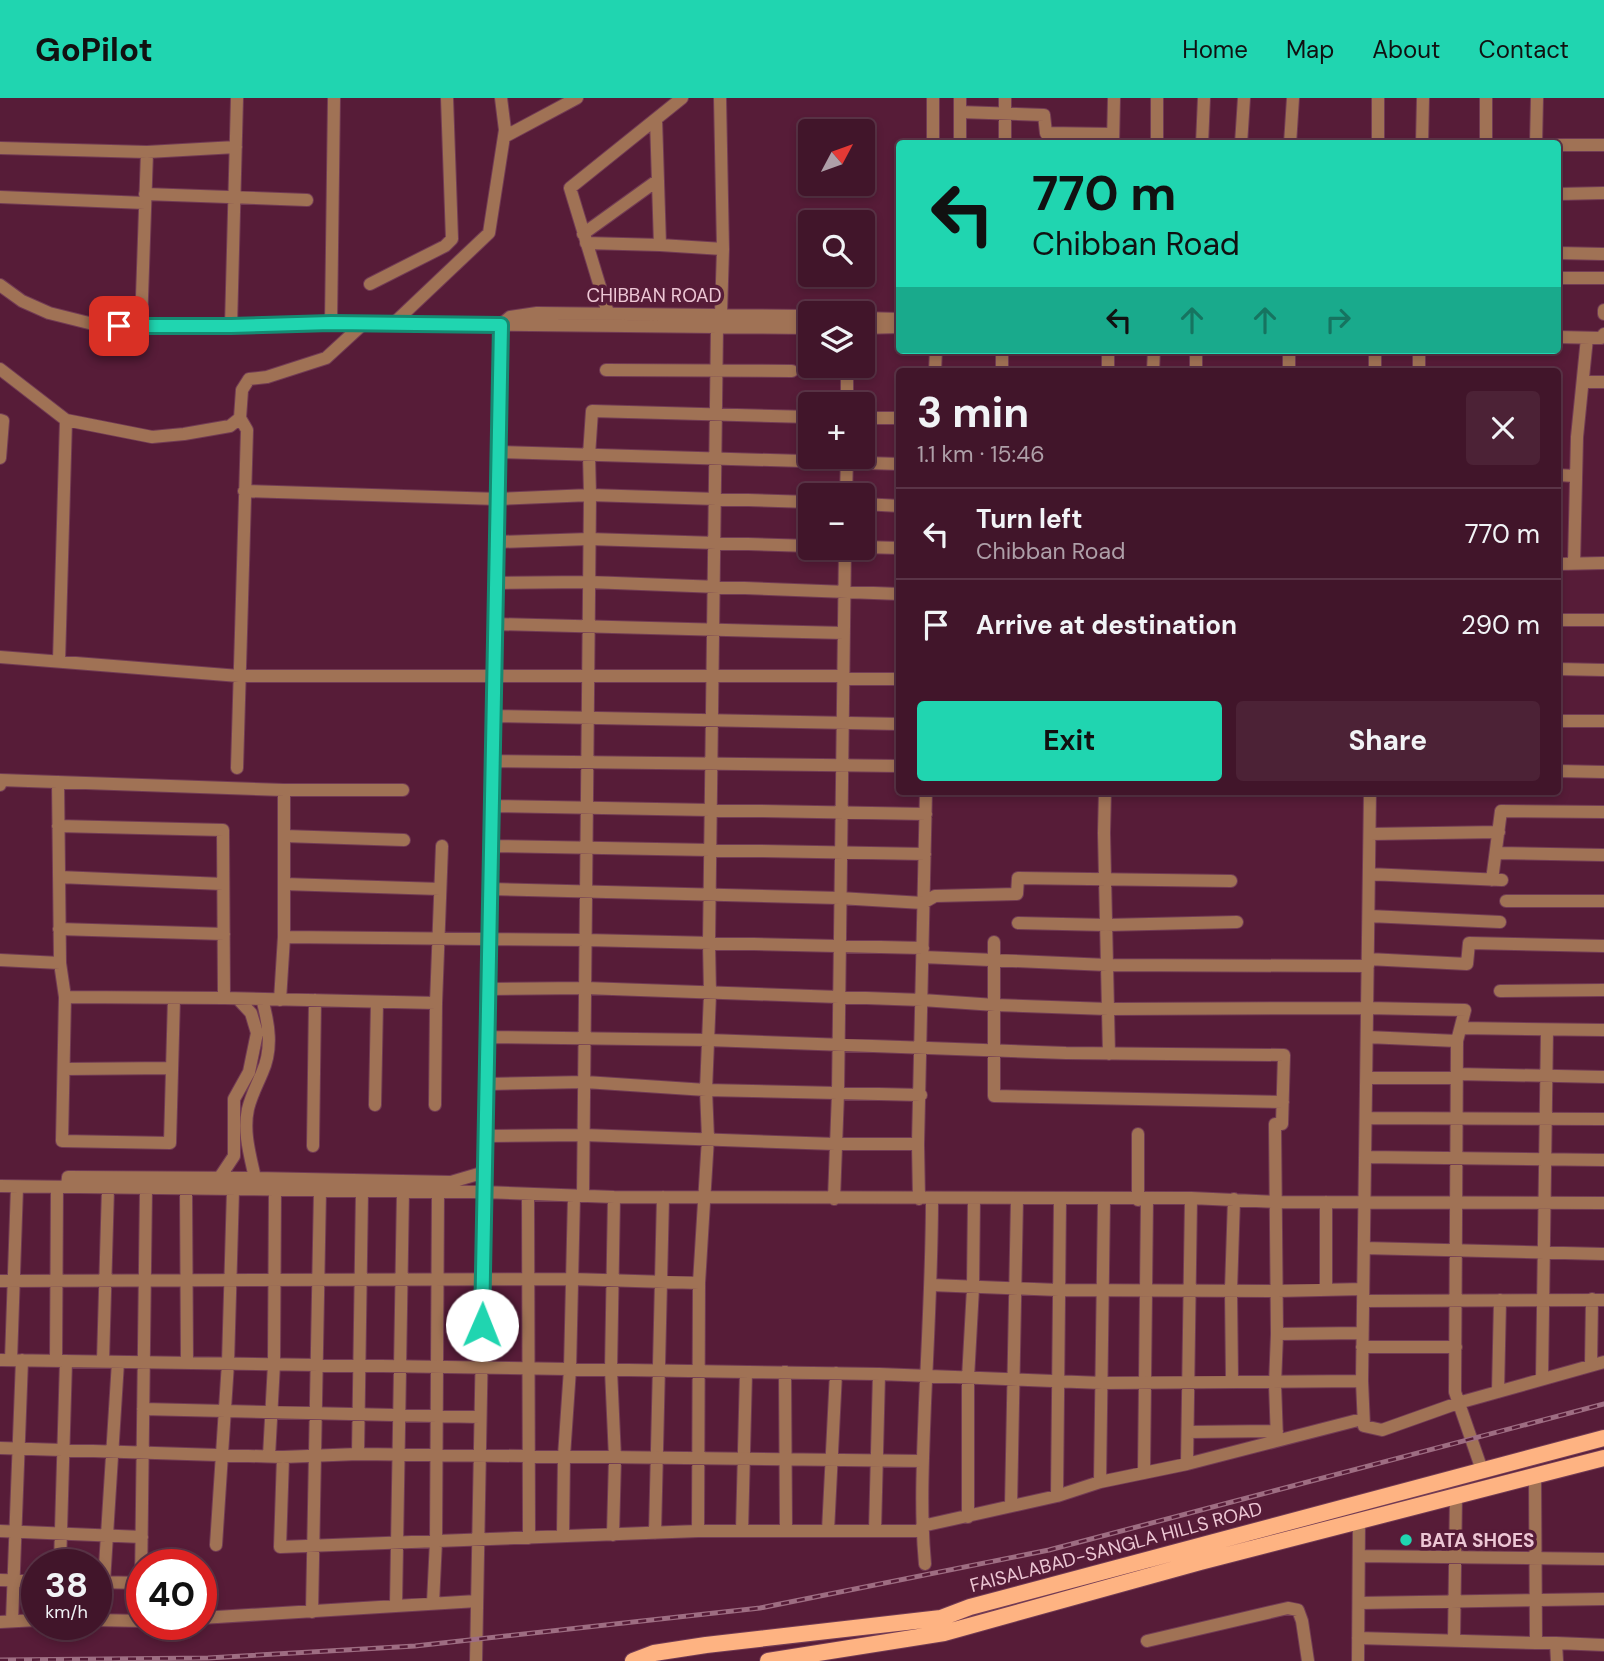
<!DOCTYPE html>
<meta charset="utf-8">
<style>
:root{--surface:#41152a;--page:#4c2236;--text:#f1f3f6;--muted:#ae9fa8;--line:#5a3447;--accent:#20d5b0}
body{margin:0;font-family:"DM Sans",sans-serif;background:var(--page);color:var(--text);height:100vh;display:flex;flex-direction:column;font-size:26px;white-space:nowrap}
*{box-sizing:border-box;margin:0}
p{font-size:23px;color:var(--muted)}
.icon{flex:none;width:38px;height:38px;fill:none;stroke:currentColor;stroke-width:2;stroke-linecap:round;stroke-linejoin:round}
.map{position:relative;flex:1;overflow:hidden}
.side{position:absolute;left:896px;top:270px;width:665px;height:427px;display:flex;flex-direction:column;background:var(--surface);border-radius:7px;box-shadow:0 4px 10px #0003,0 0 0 2px var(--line)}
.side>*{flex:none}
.guide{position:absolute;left:896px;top:42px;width:665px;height:214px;border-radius:7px;box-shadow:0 4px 10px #0003,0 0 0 2px var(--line);background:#20d5b0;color:#111;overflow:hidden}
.needle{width:46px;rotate:49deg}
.controls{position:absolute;left:798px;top:21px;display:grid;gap:14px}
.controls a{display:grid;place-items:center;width:77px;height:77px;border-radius:7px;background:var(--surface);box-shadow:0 4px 10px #0003,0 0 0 2px var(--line);font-size:35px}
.speed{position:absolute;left:21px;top:1451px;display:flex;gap:14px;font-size:35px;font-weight:700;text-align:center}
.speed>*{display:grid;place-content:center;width:91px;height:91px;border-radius:50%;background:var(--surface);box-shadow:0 4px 10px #0003,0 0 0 2px var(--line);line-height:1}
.speed small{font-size:18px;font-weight:400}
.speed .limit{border:10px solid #d22;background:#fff;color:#111}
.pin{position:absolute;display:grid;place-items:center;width:60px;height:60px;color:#fff;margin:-30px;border-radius:14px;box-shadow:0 4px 10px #0006}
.me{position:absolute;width:77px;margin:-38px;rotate:1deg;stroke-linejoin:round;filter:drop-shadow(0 0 5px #0008)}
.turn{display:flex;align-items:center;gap:24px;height:147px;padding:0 21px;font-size:32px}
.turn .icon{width:91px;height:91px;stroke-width:2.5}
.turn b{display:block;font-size:49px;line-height:60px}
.lanes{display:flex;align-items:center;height:66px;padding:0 21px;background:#0003;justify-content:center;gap:35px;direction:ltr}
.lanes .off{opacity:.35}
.round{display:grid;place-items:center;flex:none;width:74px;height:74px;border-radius:7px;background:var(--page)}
.headline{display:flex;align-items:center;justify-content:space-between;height:119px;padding:0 21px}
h1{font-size:42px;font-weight:700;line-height:52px}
.primary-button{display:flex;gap:14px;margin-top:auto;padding:14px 21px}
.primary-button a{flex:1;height:80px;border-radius:7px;background:var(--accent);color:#111;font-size:28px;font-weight:700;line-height:80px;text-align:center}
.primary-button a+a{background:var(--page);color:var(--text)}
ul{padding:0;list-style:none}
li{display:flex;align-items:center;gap:21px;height:91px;padding:0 21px;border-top:2px solid var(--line)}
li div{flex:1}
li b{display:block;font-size:26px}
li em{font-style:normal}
header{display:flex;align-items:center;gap:42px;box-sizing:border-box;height:98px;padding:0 35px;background:var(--accent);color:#111}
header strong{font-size:33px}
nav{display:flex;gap:38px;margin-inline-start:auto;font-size:24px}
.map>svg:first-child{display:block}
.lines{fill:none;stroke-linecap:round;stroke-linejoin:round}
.minor-casing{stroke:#723b54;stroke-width:14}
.major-casing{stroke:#723b54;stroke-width:18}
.minor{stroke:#a07255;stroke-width:12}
.major{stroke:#feb382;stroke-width:16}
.rail-casing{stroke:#9e6d82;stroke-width:5}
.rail{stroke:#571c38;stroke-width:2.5;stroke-dasharray:8;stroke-linecap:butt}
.route-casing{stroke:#158a72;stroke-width:18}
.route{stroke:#20d5b0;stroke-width:12}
.poi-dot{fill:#20d5b0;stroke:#571c38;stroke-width:2.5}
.labels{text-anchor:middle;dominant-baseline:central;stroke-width:7;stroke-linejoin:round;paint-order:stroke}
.street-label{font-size:19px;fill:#edc7d5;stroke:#571c38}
.poi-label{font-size:19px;font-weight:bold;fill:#edc7d5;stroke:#571c38;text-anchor:start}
</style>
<header>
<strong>GoPilot</strong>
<nav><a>Home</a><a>Map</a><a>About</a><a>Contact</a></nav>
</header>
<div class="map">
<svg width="1604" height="1563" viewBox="0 0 1604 1563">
<rect width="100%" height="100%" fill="#571c38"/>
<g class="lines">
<g class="minor-casing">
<path id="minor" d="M933,0v46
M1157,0v46
M1486,0v46
M960,14l84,3 2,18 67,1
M504,39l73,-39
M960,46v-46
M1005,46v-46
M1113,46l1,-46
M1202,46l2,-46
M1241,46l3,-46
M1290,46l3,-46
M1378,46v-46
M1422,46l1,-46
M1536,46l1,-46
M1558,47h46
M0,50l147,4 89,-5
M145,96l162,6
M1558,96l46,-1
M0,99l145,6
M583,136l75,-54
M586,145l74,2 -4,-126
M660,147l63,4
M1558,155l46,1
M1558,180h46
M370,186l75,-38 7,-7 -5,-141
M0,187l22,16 27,12 48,12 134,1 100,-3 479,5
M1604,212v4
M608,215l-38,-125 112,-90
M863,220l37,1
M504,224l6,-5 27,-4 273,3
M331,225l3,-225
M394,225l95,-90 16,-103 -4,-32
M141,228l6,-174
M231,228l6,-228
M863,230l37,-1
M1558,239l43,1 3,-4
M0,271l66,51 -7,241
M606,272l186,1
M935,273l1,-21
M1002,273v-21
M1108,273v-21
M1153,273l1,-21
M1196,273v-21
M1289,273v-21
M1375,273v-21
M1419,273v-21
M1584,284h20
M847,306v-38
M863,320h37
M0,322l3,1 -3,37
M66,322l86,17 32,-3 46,-8 10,-8
M499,354l401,12
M1558,377l17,1
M244,393l254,8 92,-4 220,7
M846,397l1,-38
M863,406l37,2
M497,444l92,-3 221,7
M863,449l37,1
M1558,466l46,-1
M1574,466l3,-127 10,-99
M496,485l93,-1 311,12
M1558,522h46
M495,526l349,9
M0,559l239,19h604
M1558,571l46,1
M843,581h57
M494,618l406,8
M1558,623h46
M493,663l407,5
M237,670l10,-338 -7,-12 2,-28 7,-11 18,-2 59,-19 37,-34
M1558,673l46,1
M0,687v-5l284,10v147l302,3 337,8
M284,692h119
M1105,693l-1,42 5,221
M1370,693l-8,590 2,45 18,4 76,-27 146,-41
M492,708l434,8
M58,728l165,4 1,168 -159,-1 -5,-34
M1370,736l129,-2
M284,738l120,4
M491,748l434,8
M1496,755l108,2
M1369,776l133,6
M59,779l164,7
M1492,782l9,-69 103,1
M284,786l156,5
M490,791l349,9 84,5 12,-7 82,-2 1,-16 213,3
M1506,803h98
M1369,818l131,6
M1018,825l88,2 131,-3
M59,831l165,5
M994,844v154l289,6
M923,859l184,8 261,1
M1368,861l99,5 2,-21 135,3
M0,862l60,3 -2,-181
M488,891l97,-1 337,12 73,5 113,4 259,-1 98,2 -8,31 -2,351 27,78
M1500,893l104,-1
M65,899l-3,144 108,2 4,-145
M224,900l212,5 -1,102
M262,901c7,25 11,50 0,74 -5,12 -11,23 -14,36 -5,23 2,46 7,69l196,4 34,-10
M280,902l4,-63
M436,905l6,-157
M1461,930l143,2
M487,939l221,3 358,13 218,2 -2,69h-7l2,210 -2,50 2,56
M1367,939l90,4
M64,971l108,-1
M1457,976l147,3
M1366,980h91
M487,986l98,-2 121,8 215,5
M375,1007l2,-103
M1366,1020l238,1
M487,1038l97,-1 251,9h83
M313,1048l2,-146
M1365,1059l239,3
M220,1079l14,-21v-57l15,-27 8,-39 -6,-20 -13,-14
M0,1088l484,6 130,5 577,1 85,4 328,1
M67,1089l1,-10 187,1
M186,1091l1,174
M528,1097l1,343
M583,1098l7,-701 -1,-40 3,-44 218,6
M834,1101l4,-106 7,-545
M919,1101l-1,-55 8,-353
M1138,1102v-66
M1326,1104v86
M1364,1150l240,6
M0,1183l571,-2 128,4
M931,1187l127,5 219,1 86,-2
M1363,1203l241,-1
M1277,1236l85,-1
M1362,1249h94
M0,1262l879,14 223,9 260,-2
M11,1262l6,-173
M56,1263l1,-174
M103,1263l5,-173
M1591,1267l1,-66
M785,1274l1,159
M1542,1281l5,-349
M1232,1282l-1,-90 3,-91
M1498,1294l2,-92
M143,1311l337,8
M1188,1334l89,-1
M0,1350l283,9 75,-3 565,7
M358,1356l4,-263
M269,1358l5,-92 1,-174
M283,1359l-3,90 418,-16h224
M1187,1366l4,-266
M1144,1375l3,-274
M1535,1379l1,166h20l1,18
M1100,1384l4,-282
M1057,1398l3,-297
M1011,1408l6,-307
M968,1419v-139l5,-90 1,-90
M922,1428l135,-30 43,-14 87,-18 175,-45
M0,1433l142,6
M698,1433l1,-248 9,-145 -2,-48 4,-96 -1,-51 8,-616 4,-13 2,-65 -3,-151
M742,1433l4,-159
M828,1433l8,-158
M875,1433l4,-157
M655,1435l8,-336
M613,1437l2,-77 -4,-88 3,-173
M563,1438l1,-80 6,-87 4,-173
M216,1447l12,-182 5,-173
M1359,1458l245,3
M60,1466l6,-203
M925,1466c-5,-53 -2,-107 0,-161 3,-68 7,-136 7,-205
M0,1482l37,1
M96,1484l45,1 5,-395
M104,1484l14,-220
M433,1505l3,-62 2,-349
M1359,1505l245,-4
M396,1507l7,-414
M312,1514l8,-422
M201,1520l276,-17
M96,1522l46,1
M12,1523l10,-261
M0,1524l37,-2
M1358,1540l178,5
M1147,1543l141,-33 10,2 4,11 6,40
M1454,1543l2,-146
M1556,1545l48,2
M476,1563l25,-1336
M1358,1563l1,-139"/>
</g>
<g class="major-casing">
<path id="major" d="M633,1563l21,-8 52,-8 235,-27 29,-11 634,-169
M768,1563l176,-28 256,-71 404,-104"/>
</g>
<use href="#minor" class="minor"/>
<use href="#major" class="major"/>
<g class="rail-casing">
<path id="rail" d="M0,1562l208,-2 207,-12 345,-38 289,-58 555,-146"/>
</g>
<use href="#rail" class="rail"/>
</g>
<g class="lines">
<g class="route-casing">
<path id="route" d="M119,228h112l100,-3 170,2 -19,1000"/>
</g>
<use href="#route" class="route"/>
</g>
<circle class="poi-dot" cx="1406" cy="1442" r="7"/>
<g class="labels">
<g class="street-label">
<text x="654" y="197">CHIBBAN ROAD</text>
<text transform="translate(1116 1449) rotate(-15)">FAISALABAD-SANGLA HILLS ROAD</text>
</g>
<g class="poi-label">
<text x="1420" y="1442">BATA SHOES</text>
</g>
</g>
</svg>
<div class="controls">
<a><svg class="needle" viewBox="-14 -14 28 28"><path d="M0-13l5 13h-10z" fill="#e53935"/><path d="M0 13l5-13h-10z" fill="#ae9fa8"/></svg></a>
<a><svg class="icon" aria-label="search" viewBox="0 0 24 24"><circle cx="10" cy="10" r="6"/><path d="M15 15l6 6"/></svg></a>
<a><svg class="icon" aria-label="layers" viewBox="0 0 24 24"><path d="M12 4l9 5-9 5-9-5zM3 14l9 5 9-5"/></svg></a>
<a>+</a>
<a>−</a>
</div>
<div class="speed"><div>38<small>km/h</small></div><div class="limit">40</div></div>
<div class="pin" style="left:119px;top:228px;background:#d93025"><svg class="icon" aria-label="arrive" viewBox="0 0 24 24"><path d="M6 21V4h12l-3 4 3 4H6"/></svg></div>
<svg class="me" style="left:482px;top:1227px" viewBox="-20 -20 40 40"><circle r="19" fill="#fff"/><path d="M0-13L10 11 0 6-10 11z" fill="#20d5b0"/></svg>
<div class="guide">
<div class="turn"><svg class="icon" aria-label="left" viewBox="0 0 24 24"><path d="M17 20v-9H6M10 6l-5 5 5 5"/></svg><div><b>770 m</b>Chibban Road</div></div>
<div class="lanes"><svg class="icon" aria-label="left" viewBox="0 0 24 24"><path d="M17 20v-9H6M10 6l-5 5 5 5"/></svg><svg class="icon off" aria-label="ahead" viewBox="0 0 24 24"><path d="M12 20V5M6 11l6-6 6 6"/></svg><svg class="icon off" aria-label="ahead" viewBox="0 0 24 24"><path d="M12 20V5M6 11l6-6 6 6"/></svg><svg class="icon off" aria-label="right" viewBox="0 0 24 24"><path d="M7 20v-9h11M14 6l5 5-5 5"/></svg></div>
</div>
<section class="side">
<div class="headline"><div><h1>3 min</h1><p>1.1 km · 15:46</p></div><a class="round"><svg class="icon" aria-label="close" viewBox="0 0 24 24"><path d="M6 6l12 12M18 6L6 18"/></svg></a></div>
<ul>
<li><svg class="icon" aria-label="left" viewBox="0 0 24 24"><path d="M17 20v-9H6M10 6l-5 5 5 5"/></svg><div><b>Turn left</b><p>Chibban Road</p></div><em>770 m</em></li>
<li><svg class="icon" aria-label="arrive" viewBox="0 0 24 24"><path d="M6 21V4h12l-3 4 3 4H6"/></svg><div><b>Arrive at destination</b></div><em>290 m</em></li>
</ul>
<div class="primary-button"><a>Exit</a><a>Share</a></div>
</section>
</div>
